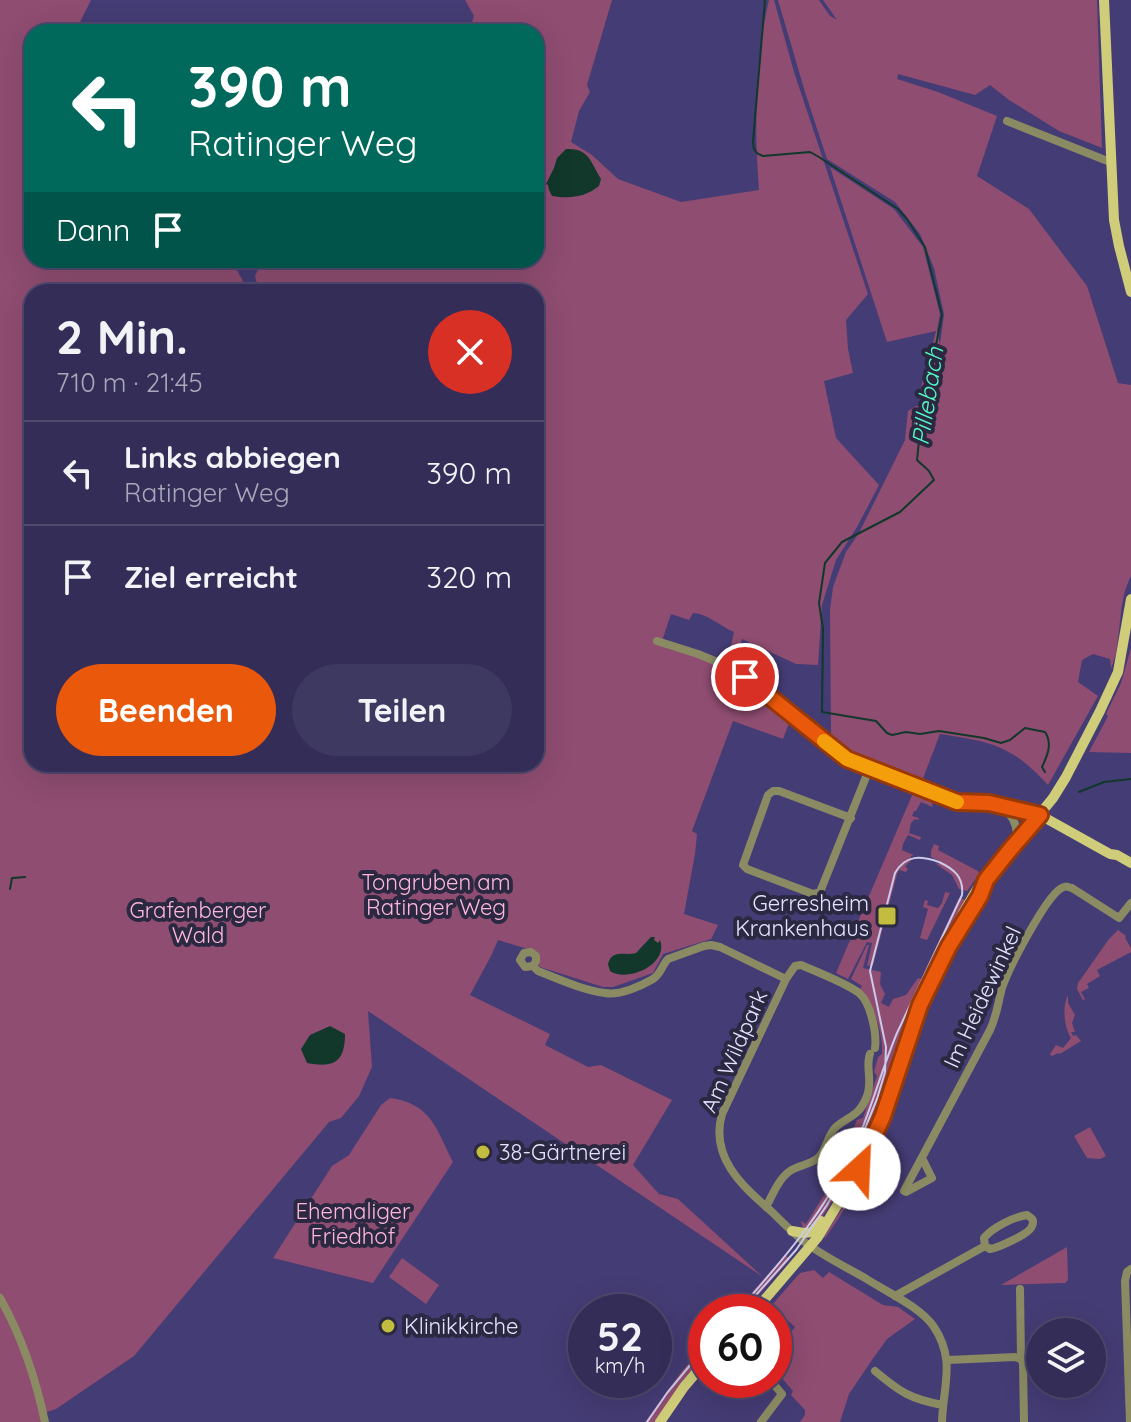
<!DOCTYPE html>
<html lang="de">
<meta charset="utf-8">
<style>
:root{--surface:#332d57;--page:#3e3961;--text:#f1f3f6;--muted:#a9a8ba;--line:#4e496d;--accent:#ea580c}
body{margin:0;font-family:Quicksand,sans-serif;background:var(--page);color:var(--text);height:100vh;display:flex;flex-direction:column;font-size:30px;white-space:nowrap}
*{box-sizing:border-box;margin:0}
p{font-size:26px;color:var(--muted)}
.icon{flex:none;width:44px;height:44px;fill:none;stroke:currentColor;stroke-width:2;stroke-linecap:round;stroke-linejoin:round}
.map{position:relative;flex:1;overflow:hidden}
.sheet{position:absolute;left:24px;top:284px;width:520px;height:488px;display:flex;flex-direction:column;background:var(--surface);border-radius:24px;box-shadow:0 8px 32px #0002,0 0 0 2px var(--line)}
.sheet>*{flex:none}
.banner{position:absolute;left:24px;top:24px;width:520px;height:244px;border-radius:24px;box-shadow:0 8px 32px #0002,0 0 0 2px var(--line);background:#00695c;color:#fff;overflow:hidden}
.buttons{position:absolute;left:1026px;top:1318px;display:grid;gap:16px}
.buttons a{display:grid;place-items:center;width:80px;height:80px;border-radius:50%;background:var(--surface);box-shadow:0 8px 32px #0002,0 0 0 2px var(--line);font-size:40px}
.speed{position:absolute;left:568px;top:1294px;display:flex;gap:16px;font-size:40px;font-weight:700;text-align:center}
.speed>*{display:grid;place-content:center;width:104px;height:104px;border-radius:50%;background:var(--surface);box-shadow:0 8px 32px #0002,0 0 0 2px var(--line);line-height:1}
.speed small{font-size:20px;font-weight:400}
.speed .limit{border:12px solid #d22;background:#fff;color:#111}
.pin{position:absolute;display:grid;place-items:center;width:68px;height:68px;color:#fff;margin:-34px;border:4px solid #fff;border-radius:50%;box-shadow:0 2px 8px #0007}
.me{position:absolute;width:88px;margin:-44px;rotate:25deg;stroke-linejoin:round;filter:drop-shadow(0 0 6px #0008)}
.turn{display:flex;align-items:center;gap:28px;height:168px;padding:0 32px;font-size:36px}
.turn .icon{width:104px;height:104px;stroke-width:2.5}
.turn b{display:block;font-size:56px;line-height:68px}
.then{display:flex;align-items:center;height:76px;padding:0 32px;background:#0003;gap:16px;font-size:30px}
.round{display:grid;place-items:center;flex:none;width:84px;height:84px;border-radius:42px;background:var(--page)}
.headline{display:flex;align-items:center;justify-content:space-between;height:136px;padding:0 32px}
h1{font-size:48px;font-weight:800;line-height:60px}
.action{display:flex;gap:16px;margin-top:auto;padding:16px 32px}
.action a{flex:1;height:92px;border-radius:48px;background:var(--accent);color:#fff;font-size:32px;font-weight:800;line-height:92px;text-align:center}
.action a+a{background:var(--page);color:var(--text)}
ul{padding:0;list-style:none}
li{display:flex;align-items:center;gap:24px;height:104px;padding:0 32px;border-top:2px solid var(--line)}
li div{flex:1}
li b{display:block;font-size:30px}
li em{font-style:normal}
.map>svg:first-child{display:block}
.green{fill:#8f4d71}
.water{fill:#11382b}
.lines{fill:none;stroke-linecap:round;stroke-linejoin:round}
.stream{stroke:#11382b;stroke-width:2}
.minor{stroke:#8b8b63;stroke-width:8}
.major{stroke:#cfcd79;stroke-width:10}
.tram{stroke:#cccaea;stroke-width:2}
.route-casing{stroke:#983908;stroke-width:20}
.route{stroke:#ea580c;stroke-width:14}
.slow{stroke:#f59e0b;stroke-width:14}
.poi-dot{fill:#c2bd3f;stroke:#2b2842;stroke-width:3}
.labels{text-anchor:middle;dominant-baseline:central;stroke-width:8;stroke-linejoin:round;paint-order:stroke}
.park-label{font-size:22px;fill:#feb7db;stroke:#2b2842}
.poi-label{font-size:22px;fill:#e4e3ff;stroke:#2b2842;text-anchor:start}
.street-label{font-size:22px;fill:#e4e3ff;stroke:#2b2842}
.water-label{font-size:24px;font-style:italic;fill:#55f9c4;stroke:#2b2842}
</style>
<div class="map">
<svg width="1131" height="1422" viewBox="0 0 1131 1422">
<rect width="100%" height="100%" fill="#443c74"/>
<path class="green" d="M0,0h91l-13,26 4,6h-50v228h199l11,19 4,13h-214v472h504v-472h-277l-4,-16 8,-16h273v-228h-78l14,-10 2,-6 -9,-16h147l-25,85 3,7 -11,19 -8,31 21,13 26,24 63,23 78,-12c-5,-63 -4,-129 10,-190h5l20,72 74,222 -22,26 2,29 5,24 -29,8 12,57 43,47 -22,42 -21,33 -14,45 -4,60 -22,-1 -54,-25 -7,29 -8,-4 7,-32c-14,-6 -26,-18 -41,-19l-4,7 -18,-6 -10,30 45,14 37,20 48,40 -8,21 -50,-18 -41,110 5,3 -2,20 -11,60 34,11 -7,14 -48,15 -10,19 -40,14h-10l-63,-20 -9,-17 -33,-10 -6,14 -22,41 80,39 -5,11 43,22 13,-2 71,35 -39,65 26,29 19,5 85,78 -395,-266 4,56 -13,29 -18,22 -12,4 -195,234 -78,53 -15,5 2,8h-43z
M778,0h41l11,16 7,4 -14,-20h274l5,148 -43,-17 -50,-31 -19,-15 -15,10 -77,-21 -1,5 41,13 59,24 -20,60 52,33 58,77 31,97 13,2v191c-15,29 -8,64 -20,93l-1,-10 -17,-5 -11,6 -4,22 20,14 -50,89c-37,-40 -56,-43 -108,-51l-18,47 -72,-24 -16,-15 -3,-7 -1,-125 3,-23 13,-35 13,-19 46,-93 3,-29 8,-5h13v-7l-11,-1 18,-67 -49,11 -57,-175 64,42 29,38 17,67 -3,16 3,15 4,-31 -10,-46 -14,-34 -25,-32 -68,-43 -22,-67z
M1131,648v105l-42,-1 19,-36 -2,-2 15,-31z
M913,793l18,7 2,7 -12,-5 -5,9h-2l-2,5 7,2 -1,2 -3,-1 -4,4 -2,10 12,4 -1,3 -12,-5 -5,9 -1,6 12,5 -3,1v5l-6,5 3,3 -2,3 -7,-2 -2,4 -24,91 -6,1 5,-23 -5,-1 -19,37 -12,-6z
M934,844l5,2 -1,4 40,21 1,3 -12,17 -8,-2 -7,-14 -17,-12 4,1 1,-3 -9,-4v-6z
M945,892l5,1 -23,47 -7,-2 8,-29 -5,-2 2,-7 3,1 -1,4 11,3 4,-5z
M959,898l9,3 -99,237 -13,28 -38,57 -4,5 -6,-4 -4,7 -3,-10 5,3 20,-32 26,-48 -3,-5 8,-19 6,-2 14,-42 -3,-4 4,-15 4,-3c1,-21 -7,-48 -22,-64l2,-4 -11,-7 16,-34h2l-6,23 18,4 -1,12 5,10 -4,9 8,4 4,-8 13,-4 12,-17 3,1z
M976,906l2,1 -3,5c-19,31 -37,64 -50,98 -13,30 -21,61 -31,92 -17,49 -39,95 -69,136l-1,-1 31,-49 13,-26 49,-141 35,-73z
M1118,930l8,6 -1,2 6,10v4l-34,18 3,6 -13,8 2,4 -8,4 4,7 -2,1 -6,-11 1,-6 31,-44z
M1068,995v8l7,12 -3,8 3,9h-4l2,4 3,-1 5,6 -21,13 -2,-1 -6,3 -2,-2 6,-9 7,3 8,-10c-7,-11 -9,-32 -3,-43z
M390,1098c42,6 46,31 63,64l-80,121 -100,-25 59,-92 17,-11 32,-50z
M1090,1127l16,29 -6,3 -13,-1 -13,-22z
M1067,1247l1,33 -3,3 -64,2z
M785,1255l5,4 -46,52 -5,-4z
M402,1258l37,27 -13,19 -37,-27z
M814,1270l9,8 6,-6 54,33 15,2 17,12 -28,20 -15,21 -23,34 -9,28h-40l5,-7v-5l-14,-15 2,-4 -19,-22v-17l21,-25 -24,-21 29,-33z
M706,1344v10l-20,24 -31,44h-10l37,-51z"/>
<path class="water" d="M566,149c23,-1 24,12 35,30l-2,7c-14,11 -28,13 -47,10l-3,-6 -1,-5 -2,-1 8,-16 3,-10z
M651,937h4l-1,3 4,3 2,-3c9,24 -32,43 -50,31l-2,-7c4,-15 17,-8 28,-11z
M330,1026l15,8c0,29 -12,34 -38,29l-6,-14 9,-14z"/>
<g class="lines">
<path class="stream" d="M765,0l-12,142c0,7 2,12 10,14l47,-4 9,5 79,52 9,10 18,28 17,68 -13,65 -6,22 -6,58 12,11 5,9 -34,32 -58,30 -17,21 -6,40 4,26 -1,83 54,9 11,12 5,2 14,-3 14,2 19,-3 45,7 17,5 9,-3 15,-12 20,4c8,12 2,24 -3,35l3,5
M1079,792l25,-10 27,-3
M10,889l2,-11 13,-1"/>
<path class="minor" d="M1007,121l103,41
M657,641l41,13 24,10 23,13 102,82 110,43 32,1 51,12
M1003,807c10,9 16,20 13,34
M851,818l-72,-27h-6l-5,4 -25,70 4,4 66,25 7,-2 50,-125
M533,966l3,-5v-5l-5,-4 -7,1 -4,7 5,7 8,-1 5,5c21,8 44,19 67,22 14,3 36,-7 48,-14 8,-5 9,-14 15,-20l36,-13 7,-1 9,2 66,32 -64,135c-12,43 19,71 49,97 10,10 20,20 31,29 19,15 42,26 63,38 20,13 56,29 69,49 22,33 9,59 8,95
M786,979l9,-13 6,-1c14,6 47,19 58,28 12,10 18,41 16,55
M922,1158l10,20 -26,14 -2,-1 86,-161c7,-15 8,-27 12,-42 6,-19 43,-89 58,-99 6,-4 7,-2 12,-1l47,30 12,-15
M766,1207c6,-11 13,-29 24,-36 8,-6 20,-6 28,-13 9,-8 9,-24 19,-32 13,-10 23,-11 30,-30 6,-16 -2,-30 3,-42
M1027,1215c4,3 8,4 5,11 -2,8 -35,22 -42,23l-5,-3 -1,-8c8,-10 29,-21 43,-23z
M1020,1289l1,70
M895,1296l90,-50
M0,1298c21,37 36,82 45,124
M948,1360l67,-3 6,2 2,4 1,59
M875,1371c25,21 35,28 68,34
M761,1422l21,-28 -12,-14
M1130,1422l-5,-141 2,-9 4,-3"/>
<path class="major" d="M1104,0l10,220 5,26 12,46
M1040,815l70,39 7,1 14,8
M792,1231l12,2 8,-1 9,-11
M754,1312l64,-75 41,-68 14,-27 10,-26 37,-111 43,-92 14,-24 9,-9 67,-82 13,-21 34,-66 18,-39 13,-73
M660,1422l24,-35 22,-26"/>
<path class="tram" d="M737,1312c45,-51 89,-101 117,-164 17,-37 27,-77 43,-115l65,-138c2,-18 -8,-26 -23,-33 -18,-6 -33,-8 -44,11l-25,98 16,76 -1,25 -8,27 -24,59 -26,47 -31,45 -55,62
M647,1422l20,-29 39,-47"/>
</g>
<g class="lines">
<g class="route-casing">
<path id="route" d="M745,677l102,82 110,43 32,1 51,12 -31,36 -23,29 -6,16 -31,50 -29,59 -37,111 -24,53"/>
</g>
<use href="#route" class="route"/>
<path class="slow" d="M824,741l23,18 110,43"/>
</g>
<g class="poi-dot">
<rect x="877" y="906" width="20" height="20" rx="4"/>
<circle cx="483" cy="1152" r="8"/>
<circle cx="388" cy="1326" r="8"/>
</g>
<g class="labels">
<g class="park-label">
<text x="436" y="882">Tongruben am<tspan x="436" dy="25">Ratinger Weg</tspan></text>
<text x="198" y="910">Grafenberger<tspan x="198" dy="25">Wald</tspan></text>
<text x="353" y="1211">Ehemaliger<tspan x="353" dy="25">Friedhof</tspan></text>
</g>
<g class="poi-label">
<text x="869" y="903" text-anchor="end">Gerresheim<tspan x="869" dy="25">Krankenhaus</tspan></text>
<text x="499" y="1152">38-Gärtnerei</text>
<text x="404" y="1326">Klinikkirche</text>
</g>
<g class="street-label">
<text transform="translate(982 997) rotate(-65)">Im Heidewinkel</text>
<text transform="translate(734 1051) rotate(-66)">Am Wildpark</text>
</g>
<g class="water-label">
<text transform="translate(927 396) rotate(-81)">Pillebach</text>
</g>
</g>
</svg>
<div class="buttons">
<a><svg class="icon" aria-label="layers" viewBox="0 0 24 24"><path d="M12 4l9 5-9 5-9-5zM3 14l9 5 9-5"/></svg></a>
</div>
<div class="speed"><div>52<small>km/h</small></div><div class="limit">60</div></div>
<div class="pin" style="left:745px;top:677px;background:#d93025"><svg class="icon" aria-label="arrive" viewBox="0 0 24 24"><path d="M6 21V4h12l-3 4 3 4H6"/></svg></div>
<svg class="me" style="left:859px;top:1169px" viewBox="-20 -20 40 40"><circle r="19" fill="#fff"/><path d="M0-13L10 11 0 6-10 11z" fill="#ea580c"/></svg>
<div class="banner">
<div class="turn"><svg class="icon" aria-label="left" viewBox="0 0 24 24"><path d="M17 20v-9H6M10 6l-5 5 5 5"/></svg><div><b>390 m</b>Ratinger Weg</div></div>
<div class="then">Dann<svg class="icon" aria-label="arrive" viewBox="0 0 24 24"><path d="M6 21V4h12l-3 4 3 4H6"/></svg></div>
</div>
<section class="sheet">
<div class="headline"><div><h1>2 Min.</h1><p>710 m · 21:45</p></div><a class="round" style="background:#d93025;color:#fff"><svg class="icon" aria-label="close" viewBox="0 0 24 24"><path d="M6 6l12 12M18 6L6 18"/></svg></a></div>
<ul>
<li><svg class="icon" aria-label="left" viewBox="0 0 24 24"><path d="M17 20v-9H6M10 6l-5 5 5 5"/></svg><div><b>Links abbiegen</b><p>Ratinger Weg</p></div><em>390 m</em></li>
<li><svg class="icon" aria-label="arrive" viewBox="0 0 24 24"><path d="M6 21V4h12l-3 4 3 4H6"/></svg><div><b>Ziel erreicht</b></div><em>320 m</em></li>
</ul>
<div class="action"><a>Beenden</a><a>Teilen</a></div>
</section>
</div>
